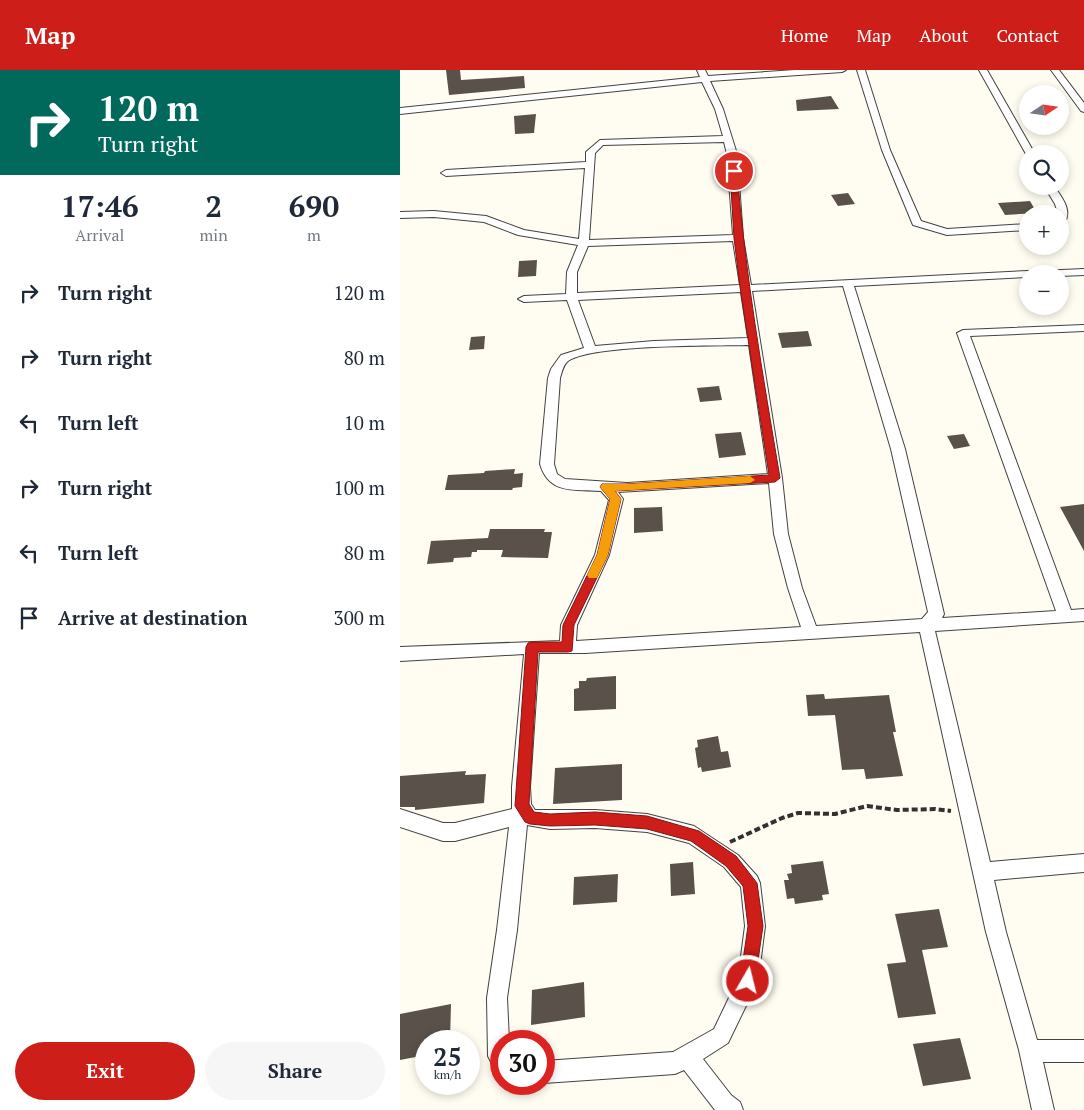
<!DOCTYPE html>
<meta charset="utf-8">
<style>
:root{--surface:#fff;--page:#f6f6f7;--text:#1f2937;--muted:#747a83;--accent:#cd1e19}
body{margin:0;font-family:"PT Serif",serif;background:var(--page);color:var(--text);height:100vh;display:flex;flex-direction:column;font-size:19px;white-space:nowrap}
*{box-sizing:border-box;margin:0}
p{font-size:16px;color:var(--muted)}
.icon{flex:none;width:28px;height:28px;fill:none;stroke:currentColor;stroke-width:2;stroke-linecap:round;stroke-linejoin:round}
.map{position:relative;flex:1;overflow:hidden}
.panel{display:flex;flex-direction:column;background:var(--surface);width:400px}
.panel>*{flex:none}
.guide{background:#00695c;color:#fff;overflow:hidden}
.needle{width:32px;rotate:77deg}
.tools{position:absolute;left:619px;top:15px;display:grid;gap:10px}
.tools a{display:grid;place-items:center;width:50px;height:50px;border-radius:50%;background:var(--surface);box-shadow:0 2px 8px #0003;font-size:25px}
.speed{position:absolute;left:15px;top:960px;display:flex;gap:10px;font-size:25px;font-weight:700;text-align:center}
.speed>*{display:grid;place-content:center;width:65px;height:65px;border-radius:50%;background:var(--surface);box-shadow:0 2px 8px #0003;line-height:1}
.speed small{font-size:12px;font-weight:400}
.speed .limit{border:8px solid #d22;background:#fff;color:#111}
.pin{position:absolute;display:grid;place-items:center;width:42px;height:42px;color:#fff;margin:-21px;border:2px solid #fff;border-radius:50%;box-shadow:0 1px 5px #0007}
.me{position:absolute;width:55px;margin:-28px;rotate:8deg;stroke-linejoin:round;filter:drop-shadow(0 0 4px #0008)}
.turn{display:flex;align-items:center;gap:18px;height:105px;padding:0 15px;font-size:22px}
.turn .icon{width:65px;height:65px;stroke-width:2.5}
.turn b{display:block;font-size:35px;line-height:42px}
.eta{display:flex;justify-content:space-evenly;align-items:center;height:85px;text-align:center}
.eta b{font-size:30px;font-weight:800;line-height:35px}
.action{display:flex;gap:10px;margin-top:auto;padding:10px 15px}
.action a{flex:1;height:58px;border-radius:30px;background:var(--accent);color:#fff;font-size:20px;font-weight:800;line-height:58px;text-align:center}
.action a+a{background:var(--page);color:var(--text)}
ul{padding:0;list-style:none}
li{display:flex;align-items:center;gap:15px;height:65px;padding:0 15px}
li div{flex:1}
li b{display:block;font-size:19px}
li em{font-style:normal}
header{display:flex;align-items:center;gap:30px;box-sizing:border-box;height:70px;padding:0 25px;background:var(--accent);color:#fff}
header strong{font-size:24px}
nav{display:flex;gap:28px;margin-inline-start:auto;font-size:18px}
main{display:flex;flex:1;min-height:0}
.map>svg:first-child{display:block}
.building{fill:#59514a}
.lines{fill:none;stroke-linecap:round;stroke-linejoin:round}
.street-casing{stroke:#424242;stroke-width:2}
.path{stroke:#313131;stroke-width:4;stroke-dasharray:6 3;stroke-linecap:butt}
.street{fill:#fff;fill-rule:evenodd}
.route{fill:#cd1e19;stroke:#851410}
.slow{fill:#f59e0b}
</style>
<header>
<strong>Map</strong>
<nav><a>Home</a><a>Map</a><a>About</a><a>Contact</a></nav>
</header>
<main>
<section class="panel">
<div class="guide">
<div class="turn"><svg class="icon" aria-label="right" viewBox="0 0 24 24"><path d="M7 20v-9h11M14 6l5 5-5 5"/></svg><div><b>120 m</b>Turn right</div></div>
</div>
<div class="eta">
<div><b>17:46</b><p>Arrival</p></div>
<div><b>2</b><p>min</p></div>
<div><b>690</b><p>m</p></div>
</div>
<ul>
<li><svg class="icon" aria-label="right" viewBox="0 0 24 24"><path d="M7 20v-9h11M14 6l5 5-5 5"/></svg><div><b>Turn right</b></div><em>120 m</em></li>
<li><svg class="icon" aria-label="right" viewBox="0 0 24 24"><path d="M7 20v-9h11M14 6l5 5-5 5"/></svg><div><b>Turn right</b></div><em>80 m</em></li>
<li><svg class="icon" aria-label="left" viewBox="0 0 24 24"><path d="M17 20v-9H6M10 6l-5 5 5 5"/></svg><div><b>Turn left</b></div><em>10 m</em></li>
<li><svg class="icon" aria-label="right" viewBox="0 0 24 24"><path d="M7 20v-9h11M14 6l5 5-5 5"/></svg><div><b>Turn right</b></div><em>100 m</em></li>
<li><svg class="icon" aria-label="left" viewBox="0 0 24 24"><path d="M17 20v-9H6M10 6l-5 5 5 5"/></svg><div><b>Turn left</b></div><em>80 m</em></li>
<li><svg class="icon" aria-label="arrive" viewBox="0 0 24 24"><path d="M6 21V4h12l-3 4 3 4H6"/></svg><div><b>Arrive at destination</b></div><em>300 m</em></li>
</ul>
<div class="action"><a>Exit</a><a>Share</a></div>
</section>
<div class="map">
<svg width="684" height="1040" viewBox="0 0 684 1040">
<rect width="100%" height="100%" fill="#fffdf1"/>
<path class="building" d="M46,0h14l1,10 63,-4 1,12 -76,7z
M431,26l8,13 -42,2 -1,-11z
M136,44l-2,19 -19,1 -1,-18z
M448,123l7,11 -17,2 -7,-11z
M630,131l7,12 -32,2 -7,-12z
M137,190l-1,16 -18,1 1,-16z
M408,261l4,15 -30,2 -4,-15z
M85,266l-1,13 -15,1 2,-13z
M319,316l3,14 -22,2 -3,-14z
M341,362l5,23 -27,3 -4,-24z
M564,364l6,12 -16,3 -7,-13z
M115,399l-1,5 9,-1 -1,14 -9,1 -1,2h-67l3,-15 36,-2 1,-2z
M684,434v47l-24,-44z
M262,437l1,24 -29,2v-25z
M90,459h55l-1,3h8l-4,26 -47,-1 2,-7h-26v2h-5l-1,5 -17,1 -1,4 -26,2 4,-23 57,-3z
M216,606v33l-42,2v-22l5,-1v-7h7l1,-3z
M424,624l1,5 64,-4 7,37h-3l10,44 -37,3 -2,-10 -22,1 -7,-55 -27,1 -2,-21z
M318,666l3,16 7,-1 3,16 -29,5 -1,-5 -3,1 -3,-20 3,-1 -1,-7z
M222,694v36l-69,4 2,-36z
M66,701l-1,4 21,-1 -2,29 -69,7v-3h-15v-31z
M423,791l6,33 -7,1 1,5 -28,4 -1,-6 -7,1 -3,-19h5l-2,-6 5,-1 -1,-8z
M293,792l2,32 -24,2 -1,-32z
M218,804l-1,28 -44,3 1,-28z
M539,839l9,38 -26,3 14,64 -38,4 -11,-54 19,-2 -11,-48z
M184,912l1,35 -54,8 1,-35z
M51,934l-1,37h-24v14l-26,5v-46z
M560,968l11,41 -48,7 -10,-42z"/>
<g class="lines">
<g class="street-casing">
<path id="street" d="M297,0h8l3,6 87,-6h51l-4,2 -132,9 13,28 14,45 6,84 8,47 277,-14 5,3h-5v3l-174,9 51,163 39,165 -2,4 114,-7 -99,-278 6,-3 121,-5v6l-114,5 101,274 13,-1v12l-149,10 55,231 94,-8v18l-90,8 12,52 31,108h47v22h-41l11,48h-22l-13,-60 -33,-118 -66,-300 -335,21h-46l-9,134 1,17 4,6h60l52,4 47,12 44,29 19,21 3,7 5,43 -7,55 -30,62 -25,16 28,36 9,7 3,8h-28l-31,-40 -9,4 -131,9v-22l129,-9 41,-23 24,-50 7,-53 -4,-39 -17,-20 -35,-24 -42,-11 -52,-4 -45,1 -23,-4 -10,105 -10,68 2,43h-8v28l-8,-3 -5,-10 -1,-58 10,-68 12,-103 -54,14h-12l-43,-14v-18l43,14h12l57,-14v-22l12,-133 -124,7v-14l160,-6 1,-16 34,-70 14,-55 -8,-9c-26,-2 -52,4 -61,-27l8,-86 3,-9 10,-14 23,-7 -17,-48 -43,2 -6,-3 6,-3 42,-2 1,-22 11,-27 -60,-10 -34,-13 -50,-5 -34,1v-6l34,-1 52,5 38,14 55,9 6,-71 -139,8 -5,-3 5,-3 140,-8v-10l14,-12 123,-4 -8,-27 -13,-27 -302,32v-6l300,-31zM324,72l3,12 6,81 -144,5 6,-87 8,-8zM333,171l7,44 -163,8v-21l11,-26zM443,216l48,163 37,163 -6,7 -106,7 -14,-38 -14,-54 -6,-56 -30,-187zM341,222l7,46 -94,3 -59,5 -17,-46zM349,275l19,129 -141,9 -62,-4 -8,-5 -3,-10 6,-86c2,-6 3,-13 8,-17 25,-17 146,-15 181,-16zM369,413l5,51 14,54 13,39 -225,14 1,-16 32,-70 14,-56 -5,-7z
M457,0h8l25,80 31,71 26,8 81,-5v6l-81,5 -34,-10 -31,-75z
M579,0h8l48,84h-9z
M651,0h8l25,33v9l-3,-1z
M644,116h10c8,12 19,24 10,38l-4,1v-11h-2l-3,-10z
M684,199v6l-24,1v-2h-25l5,-3z"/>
</g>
<path class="path" d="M330,772l52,-24 16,-5 37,1 32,-8 30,4 38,-1 16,2"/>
<use href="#street" class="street"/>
</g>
<path class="route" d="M334,99l3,2c8,103 26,205 43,307l-5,4 -160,9 6,8 -13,56 -34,70 -2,26 -4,1h-30l-9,152 5,8 16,2 45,-2 52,4 52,15 37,25 21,27 6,43 -8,55 -2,6 -5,2 -6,-2 -2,-6 8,-55 -5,-40 -17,-20 -35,-25 -44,-12 -52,-4 -45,1 -20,-2 -5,-2 -10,-16 11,-159 2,-4 4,-1h30l1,-17 34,-70 13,-56 -10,-12 2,-3h24l143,-9 -29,-188 -6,-49 -4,-67z"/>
<path class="slow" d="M350,406l5,4 -5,3 -135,8 6,8 -13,56 -11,23h-8l-2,-3 10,-20 13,-56 -10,-12 2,-3h24z"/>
</svg>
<div class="tools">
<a><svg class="needle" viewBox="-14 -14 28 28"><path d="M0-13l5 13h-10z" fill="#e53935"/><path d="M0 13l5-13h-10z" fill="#747a83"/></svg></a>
<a><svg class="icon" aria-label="search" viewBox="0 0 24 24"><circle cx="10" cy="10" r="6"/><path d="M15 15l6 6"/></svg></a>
<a>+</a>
<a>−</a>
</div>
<div class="speed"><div>25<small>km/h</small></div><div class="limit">30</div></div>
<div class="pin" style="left:334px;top:101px;background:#d93025"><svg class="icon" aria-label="arrive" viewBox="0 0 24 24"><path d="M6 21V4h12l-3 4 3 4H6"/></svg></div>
<svg class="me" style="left:348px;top:911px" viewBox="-20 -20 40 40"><circle r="17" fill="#cd1e19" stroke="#fff" stroke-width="3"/><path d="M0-11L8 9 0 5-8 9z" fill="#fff"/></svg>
</div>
</main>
